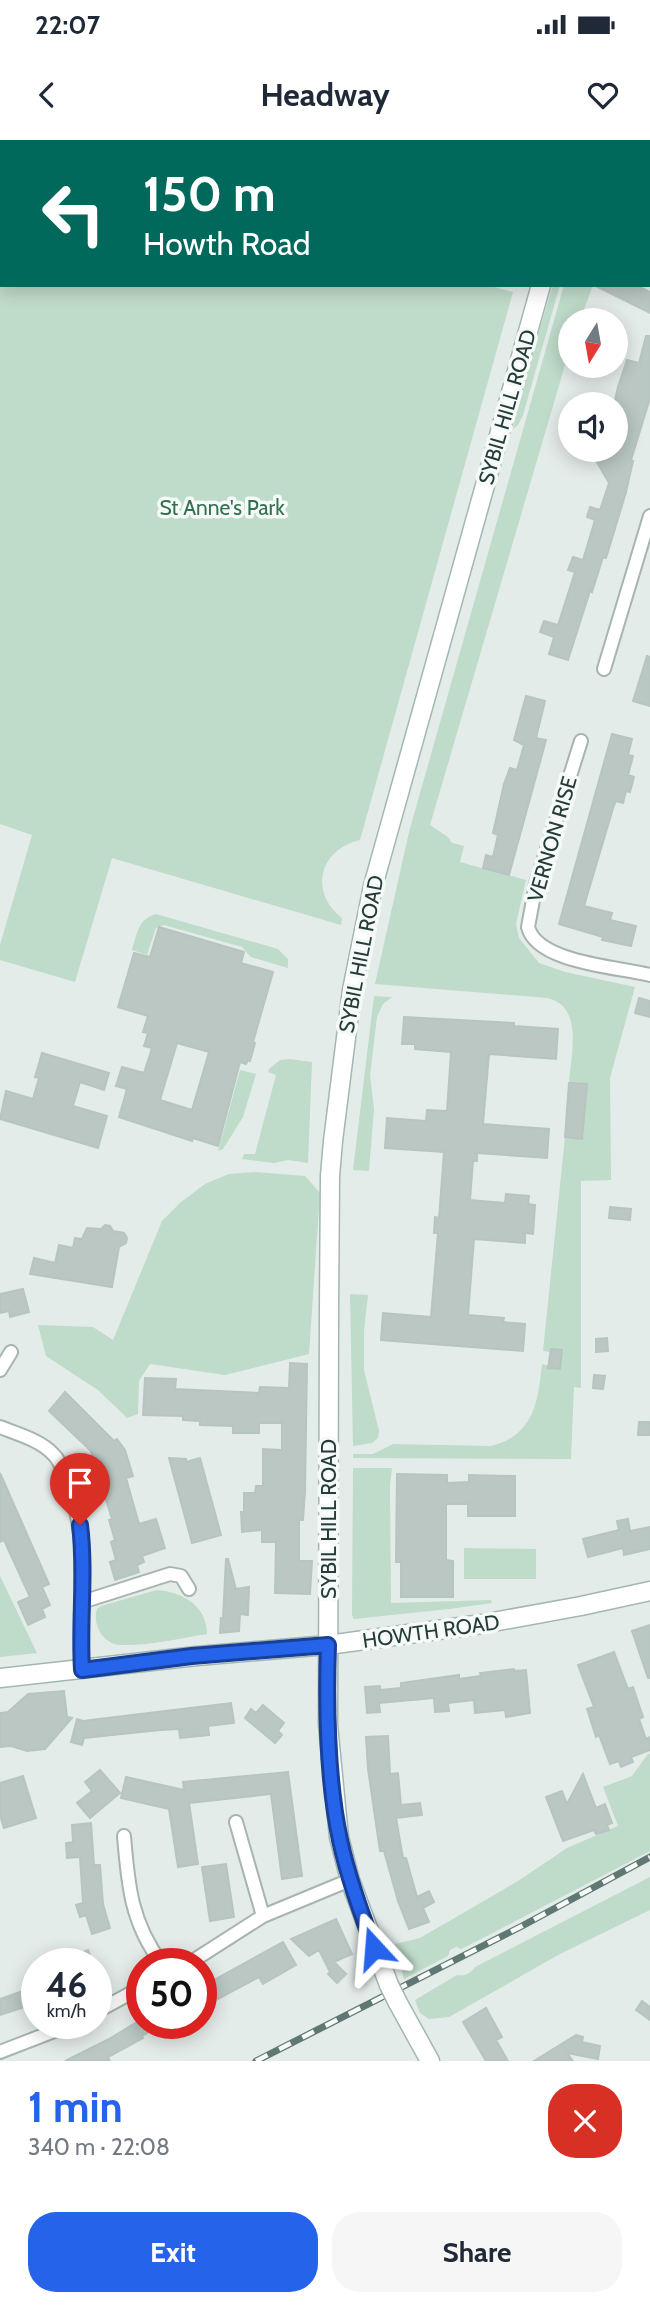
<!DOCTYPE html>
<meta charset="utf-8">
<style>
:root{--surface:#fff;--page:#f6f6f7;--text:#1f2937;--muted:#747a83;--accent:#2563eb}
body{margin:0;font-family:Cabin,sans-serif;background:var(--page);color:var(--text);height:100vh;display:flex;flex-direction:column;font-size:26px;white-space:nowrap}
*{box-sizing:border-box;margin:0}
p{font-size:23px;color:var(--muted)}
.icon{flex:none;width:38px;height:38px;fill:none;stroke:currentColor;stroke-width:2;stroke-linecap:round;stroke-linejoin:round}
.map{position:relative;height:1921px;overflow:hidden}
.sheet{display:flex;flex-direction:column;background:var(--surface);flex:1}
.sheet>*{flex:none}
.banner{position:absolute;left:0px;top:0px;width:651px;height:147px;box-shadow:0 4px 18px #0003;background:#00695c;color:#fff;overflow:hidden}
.needle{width:46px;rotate:191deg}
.controls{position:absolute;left:558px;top:168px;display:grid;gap:14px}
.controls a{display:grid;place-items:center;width:70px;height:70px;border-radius:50%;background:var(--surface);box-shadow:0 4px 18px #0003;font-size:35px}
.speed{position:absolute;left:21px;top:1808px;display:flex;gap:14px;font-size:35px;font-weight:700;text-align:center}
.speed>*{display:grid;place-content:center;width:91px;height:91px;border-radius:50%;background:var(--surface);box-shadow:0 4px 18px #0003;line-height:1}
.speed small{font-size:18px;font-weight:400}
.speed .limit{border:10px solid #d22;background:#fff;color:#111}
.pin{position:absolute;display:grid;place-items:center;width:60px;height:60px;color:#fff;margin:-72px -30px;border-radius:50% 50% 50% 0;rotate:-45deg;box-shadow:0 0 7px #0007}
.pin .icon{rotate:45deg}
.me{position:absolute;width:77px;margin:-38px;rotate:341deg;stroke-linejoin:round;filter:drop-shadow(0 0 5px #0008)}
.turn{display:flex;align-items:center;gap:24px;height:147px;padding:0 28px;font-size:32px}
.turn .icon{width:91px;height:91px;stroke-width:2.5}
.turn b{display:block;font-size:49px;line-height:60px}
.round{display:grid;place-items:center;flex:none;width:74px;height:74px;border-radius:28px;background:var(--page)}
.overview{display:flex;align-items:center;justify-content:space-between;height:119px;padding:0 28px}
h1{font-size:42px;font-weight:700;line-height:52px;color:var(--accent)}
.button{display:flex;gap:14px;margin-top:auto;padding:14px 28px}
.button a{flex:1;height:80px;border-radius:28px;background:var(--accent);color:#fff;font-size:28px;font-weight:700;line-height:80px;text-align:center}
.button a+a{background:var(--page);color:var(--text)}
.status{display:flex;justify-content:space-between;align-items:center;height:49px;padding:0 35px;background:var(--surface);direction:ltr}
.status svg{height:19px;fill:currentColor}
header{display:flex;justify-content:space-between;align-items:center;height:91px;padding:0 28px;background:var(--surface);font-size:32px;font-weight:700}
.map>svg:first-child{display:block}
.green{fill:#bfdbc9}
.building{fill:#bac7c3;stroke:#b7c5c1;stroke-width:2;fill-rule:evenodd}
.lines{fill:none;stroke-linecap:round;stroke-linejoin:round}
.street-casing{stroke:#a7b4b0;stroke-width:16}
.secondary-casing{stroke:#a3b7b2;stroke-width:21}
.street{stroke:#fff;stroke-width:12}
.secondary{stroke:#fff;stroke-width:18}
.rail-casing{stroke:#607873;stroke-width:7}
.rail{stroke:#f5f9f7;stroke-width:4.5;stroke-dasharray:13;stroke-linecap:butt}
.secondary-bridge-casing{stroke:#a3b7b2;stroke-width:21;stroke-linecap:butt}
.secondary-bridge{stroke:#fff;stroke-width:18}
.route-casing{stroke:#184099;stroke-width:18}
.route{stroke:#2563eb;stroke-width:12}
.labels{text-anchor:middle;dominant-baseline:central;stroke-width:7;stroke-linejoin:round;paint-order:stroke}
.street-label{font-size:21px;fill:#253c38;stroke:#f5f9f7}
.park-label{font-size:21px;fill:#337050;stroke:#f5f9f7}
</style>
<div class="status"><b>22:07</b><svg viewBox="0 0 49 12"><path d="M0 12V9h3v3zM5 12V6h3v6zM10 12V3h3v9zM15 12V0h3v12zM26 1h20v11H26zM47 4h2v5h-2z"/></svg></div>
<header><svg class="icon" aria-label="back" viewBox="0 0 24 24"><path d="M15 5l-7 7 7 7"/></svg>Headway<svg class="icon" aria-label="heart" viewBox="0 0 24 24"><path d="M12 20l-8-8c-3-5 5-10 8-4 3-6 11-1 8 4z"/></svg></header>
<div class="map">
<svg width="650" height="1921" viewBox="0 0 650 1921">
<rect width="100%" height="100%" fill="#e4ece9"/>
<path class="green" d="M0,0l415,2h-413v143h485l26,7 -153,548c-40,9 -52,52 -18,78l-1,7 -229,-67 -37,124 -75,-22v-15l32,-110 -32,-11z
M553,145h7l-37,130 -5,10 -5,4 2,-18z
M564,145h29l-13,35h-10v28l-140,477 18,12 4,6 12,3 -4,16 66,18 -10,44 3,14 20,25 26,9 70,15 -25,91 1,102 -30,1v207l-7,-1 -3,72 -218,-1v-4h20l20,-10 98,2c43,-11 47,-44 51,-82l18,4 2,-18 -11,-1 -1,3 -7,-1 22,-214 17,2 5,-54 -18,-2c2,-29 15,-77 -22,-85l-172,-14 34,-152z
M156,774l122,35 10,10v9l-37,-11 -9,-10 -78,-22 -8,3 -9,27 -15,-5c5,-16 6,-31 24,-36z
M374,856l18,1 -9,7 -6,13 -7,58 4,34 -5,62 -16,-1z
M290,919l22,3 -4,101 -20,-3 -14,3 -32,-4 2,-5h11l21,-79 -8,-3 1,-3 11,-9z
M240,930l16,4 -13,43 -20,32 -5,2z
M255,1032l50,4 15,17 -11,161 -84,21 -75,-11 -11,17 -1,33 -11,4 -29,-28 -52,-34 -8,-31 55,2 20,13 49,-119 19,-19 24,-18 24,-10z
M350,1154l18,1 -4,36v39l15,61 -1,7 -6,5 -19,3z
M353,1328h39l-2,17 1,118 100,-3 1,3 -43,6 -95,10 -2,-4z
M464,1408l72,1v30h-72z
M0,1436l37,77 -37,4z
M157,1450c26,2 50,16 50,44 -25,4 -60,12 -85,11 -18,0 -30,-19 -25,-36l4,-3z
M648,1614h2v97l-169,88 -20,10 -5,-2 -6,3 -2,6 -44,23 -9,-35 25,-6 98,-57 49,-33 51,-22 -15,-39 29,-11z
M650,1737v33l-90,44 -111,63 -20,2 -9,-6 -5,-13 42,-25c9,1 13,-1 18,-8z"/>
<path class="building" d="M594,145h42l14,7v21z
M646,196h4v62l-19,62 2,1 -7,31 -12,40 -8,26 -3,-1 -11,35 -2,-1 -22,69 -19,-6 5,-17 -14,-5 4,-11 14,4 17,-53 -7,-2 5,-13 10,3 12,-40 -8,-3 3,-10 10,3 9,-27 -19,-33h26v-46h-2l4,-17 9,-27 12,3z
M647,516l3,1v49l-17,-5z
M526,556l19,5 -9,37 10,2 -37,135 -26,-7 3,-13 7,2 5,-22 -5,-2 11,-49 6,-16 7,2 7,-25 -10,-5z
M612,594l20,5 -4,16 5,1 -5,19 6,2 -4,15 -4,-1 -3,12 -7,-2 -2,4 -30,101 28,7 -2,7 26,6 -5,20 -29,-6 1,-3 -44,-13z
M159,787l85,25 -3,11 32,9 -20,70 2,1 -5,18 -2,-1 -2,4 -6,-2 -22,84 -25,-8 -1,3 -73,-24 8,-28 -11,-3 6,-19 22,6 8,-25 -8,-2 4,-13 -5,-1 5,-16 -30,-9 16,-54 16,4zM177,903l32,9 -17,58 -32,-10z
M639,858l11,3v16l-15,-4z
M404,877l110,6v3l44,3 -2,30 -67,-5 -6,70 66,5 -2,29 -70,-5v8h-4l-3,39 35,3 1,-9 23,2 -1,8 7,1 -2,29 -8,-1v10l-51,-4 -6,76 36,3 -1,4 22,2 -2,27 -142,-11 2,-27 48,4 7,-84h-4l1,-16 4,1 5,-66 -59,-4 2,-30 39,3 1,-11 20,1 4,-59 -36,-3v-5h-13z
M42,913l67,20 -5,17 -24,-8 -7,24 34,10 -9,32 -98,-29 6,-28 27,8 6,-21 -4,-1z
M569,943l18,1 -5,55 -17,-2z
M610,1067l21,2 -1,11 -21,-2z
M105,1085l5,1 3,5 11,2 3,5 -1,5 -7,4 -7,40 -82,-13 4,-16 21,5 4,-18 14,3 2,-10 7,1 5,-11 14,1z
M23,1149l6,23 -19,5 -1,-6 -9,2v-19z
M607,1198l1,13 -12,1v-13z
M551,1209l11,1 -2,19 -12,-1z
M290,1223l17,1 -2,127 -2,29h-4v41h13l-2,33 -35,-1 1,-51h-14v-12l-20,2 -1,-20h3v-19h11l1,-7h7v-37l19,1v-27h-23v10h-26v-7l-33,-1v-4l-17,-1v-4l-40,-1 2,-37 31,1 -1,10 84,4 1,-6 29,1z
M594,1235l11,1 -2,13 -10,-1z
M65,1252l49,49 3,-2 8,11 8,26 -7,2 13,46 17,-5 9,29 -23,8 2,6 -7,3 2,7 -24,8 -5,-18 6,-2 -5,-18 4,-2 -6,-20 3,-1 -21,-68 -42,-40z
M639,1282h11v13h-12z
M169,1318l17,1v3l14,-4 21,77 -29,8z
M0,1333l49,111 -7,3 8,18 -8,4 3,8 -17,8 -10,-23 12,-5 -26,-57 -4,2z
M397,1334l50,1v8l22,-1v-7l46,1v40h-47v-12h-22v56l7,1v36h-52v-35h-5z
M628,1379l2,12 20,-4v22l-26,6 -1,-7 -35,9 -5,-18 36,-9 -2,-9z
M226,1419h2l8,30 13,-2 -1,28 -8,-1 -1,17 -19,2 1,-15h2z
M650,1485v53h-2l-16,-47z
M614,1512l14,37 5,-2 10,30 -4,2 7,20 4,-2v13l-19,7 2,5 -12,5 -2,-6 -9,3 -11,-29 -3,2 -9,-28 7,-2 -16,-42z
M514,1529v2l12,-1 4,43 -24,4 -1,-7 -30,3 -1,-13 -26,3 1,8 -14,1 -1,-14 -55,5 1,9 -13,1 -2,-26 15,-1v4l21,-2v-5l58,-8v4l22,-3 -1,-3z
M64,1551l3,26 5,1 -27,31 -18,2 -16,-5 -11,1v-34l8,-1 20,-18z
M231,1563l3,20 -26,3 1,9 -29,3 -1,-9 -19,1 -76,8 -2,7 -11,-3 6,-23 6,2 24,-3z
M263,1565l21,18 -6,8 4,4 -7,8 -30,-25 6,-9 5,4z
M388,1596l2,38 8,-1 3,32 19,-2 2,12 -26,3 7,40h3l11,39 12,-6 5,11 -11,6 6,14 -20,7 -11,-28 -14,-50h-4l-12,-82 -2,-32z
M100,1630l20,23 -30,25 -13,-15 15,-12 -7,-9z
M288,1632l14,104 -20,3 -11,-85 -82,9 9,61 -20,3 -9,-58 -48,-11 5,-21 58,13 -1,-8z
M583,1634l13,34 9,-4 7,19 -5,2 2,5 -13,4 -2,-4 -31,11 -17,-44 16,-6 5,13z
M23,1636l13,42 -32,10 -4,-13v-32z
M91,1683l3,42h6l3,39 7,24 -18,6 -6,-19 -6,2 -4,-12 7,-2 -3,-46 -13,1 -1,-15 7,-1 -1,-17z
M226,1724l8,53 -24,4 -8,-54z
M336,1779l16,35 -18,8 12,12 -9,9 -9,-9 2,-2 -11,-22 -10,6 -18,-17z
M283,1802l13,23 -33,19 -4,-7 -58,31v-21z
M88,1810l5,14h-37v-1z
M37,1846v17l-37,12v-16z
M642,1861l8,6v13l-14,-10z
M486,1868l16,29 -6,3 12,21h-22l-23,-39z
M142,1879v4h22l-22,13 1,2 -35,19 2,4h-45l44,-22z
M576,1895l7,2 -1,5 18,4 -2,13 -31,-6 6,8h-39z"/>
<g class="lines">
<g class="street-casing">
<path id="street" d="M604,529l46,-153
M581,601l-45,143 -8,43c9,36 91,40 122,48
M0,1230l11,-18
M0,1287c17,7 40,13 53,27 8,7 10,18 14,28 25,63 11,123 15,188
M82,1462l88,-28 11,2 8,13
M236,1682l27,94
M124,1696c4,49 7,87 38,128
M188,1824l75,-48 87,-36
M96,1872l46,-25
M0,1912l75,-29"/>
</g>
<g class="secondary-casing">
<path id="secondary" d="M584,2l1,-2
M649,111h1
M0,1538l197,-22 131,-11 154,-21 99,-18 69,-15
M389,1845l-39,-105 -11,-43 -11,-112 1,-417 1,-132 3,-35 19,-151 21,-104 168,-601
M398,1863l32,58"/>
</g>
<use href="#street" class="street"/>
<use href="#secondary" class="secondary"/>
<g class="rail-casing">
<path id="rail" d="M256,1921l266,-135 128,-69"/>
</g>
<use href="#rail" class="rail"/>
<g class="secondary-bridge-casing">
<path id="secondary-bridge" d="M389,1845l9,18"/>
</g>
<use href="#secondary-bridge" class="secondary-bridge"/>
</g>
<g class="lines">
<g class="route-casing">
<path id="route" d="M80,1385c6,48 -1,96 2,145l110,-14 136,-11c-2,62 -1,134 12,195 8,37 21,72 34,108"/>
</g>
<use href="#route" class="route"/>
</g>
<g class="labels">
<g class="street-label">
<text transform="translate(507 267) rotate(-74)">SYBIL HILL ROAD</text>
<text transform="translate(552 699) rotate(-74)">VERNON RISE</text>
<text transform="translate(361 814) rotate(-79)">SYBIL HILL ROAD</text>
<text transform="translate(328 1379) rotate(-90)">SYBIL HILL ROAD</text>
<text transform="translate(431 1491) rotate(-8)">HOWTH ROAD</text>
</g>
<g class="park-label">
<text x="222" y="367">St Anne's Park</text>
</g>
</g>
</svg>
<div class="controls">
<a><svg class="needle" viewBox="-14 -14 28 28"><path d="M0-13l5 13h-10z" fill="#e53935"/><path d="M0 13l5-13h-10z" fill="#747a83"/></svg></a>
<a><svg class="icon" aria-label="sound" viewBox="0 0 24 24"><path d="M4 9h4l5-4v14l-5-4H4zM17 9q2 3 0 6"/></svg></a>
</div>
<div class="speed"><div>46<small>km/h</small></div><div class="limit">50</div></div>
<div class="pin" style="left:80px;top:1385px;background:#d93025"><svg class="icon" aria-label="arrive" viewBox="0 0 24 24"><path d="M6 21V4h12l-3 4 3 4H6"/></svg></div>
<svg class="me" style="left:374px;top:1808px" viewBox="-20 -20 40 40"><path d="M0-17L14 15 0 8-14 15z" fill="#2563eb" stroke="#fff" stroke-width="4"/></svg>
<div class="banner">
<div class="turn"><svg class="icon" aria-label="left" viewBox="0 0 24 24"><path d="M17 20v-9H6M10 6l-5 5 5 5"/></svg><div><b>150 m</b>Howth Road</div></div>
</div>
</div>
<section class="sheet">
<div class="overview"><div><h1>1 min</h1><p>340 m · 22:08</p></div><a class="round" style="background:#d93025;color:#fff"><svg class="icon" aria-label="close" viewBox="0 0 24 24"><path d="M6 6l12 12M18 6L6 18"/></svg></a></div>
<div class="button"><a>Exit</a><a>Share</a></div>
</section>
